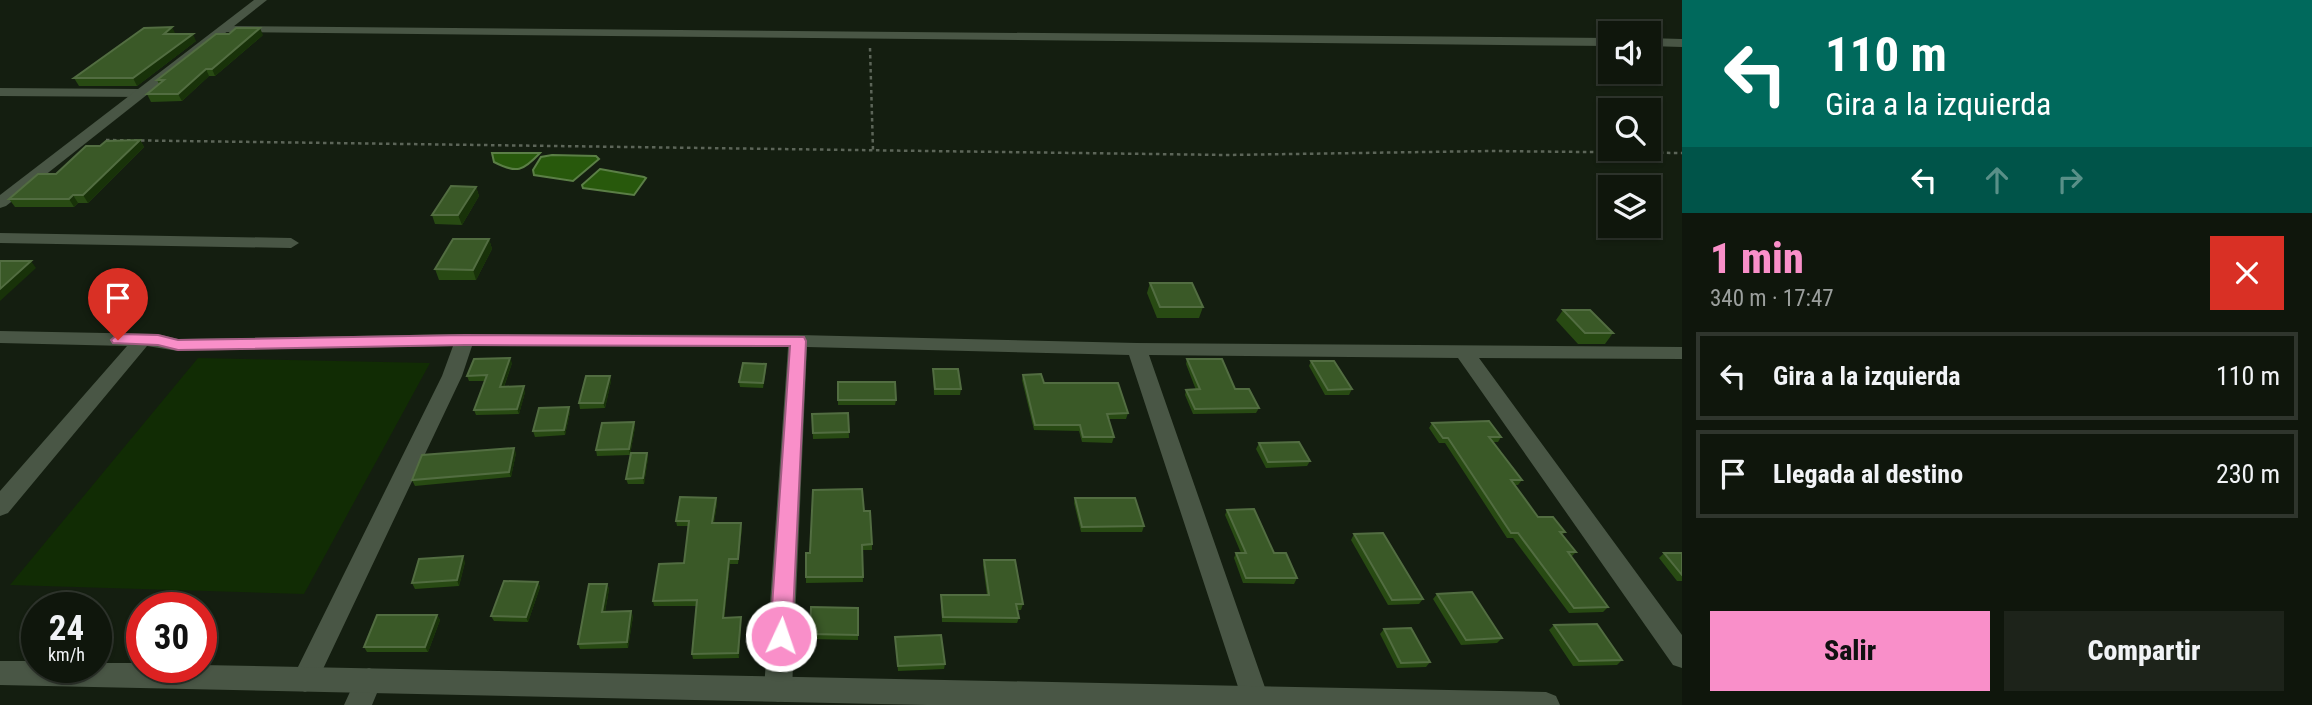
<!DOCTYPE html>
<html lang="es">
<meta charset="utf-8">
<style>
:root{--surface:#0f160c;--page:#1d231a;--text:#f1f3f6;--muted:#9b9f9d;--line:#2f352d;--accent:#f98fc9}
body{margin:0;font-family:"Roboto Condensed",sans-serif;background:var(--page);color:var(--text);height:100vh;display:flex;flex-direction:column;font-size:26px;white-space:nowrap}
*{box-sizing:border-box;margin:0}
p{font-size:23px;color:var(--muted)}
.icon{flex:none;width:38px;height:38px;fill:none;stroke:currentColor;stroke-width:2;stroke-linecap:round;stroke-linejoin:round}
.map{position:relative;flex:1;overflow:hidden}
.panel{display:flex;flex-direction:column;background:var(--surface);width:630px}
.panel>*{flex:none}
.hud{background:#00695c;color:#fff;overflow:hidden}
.fabs{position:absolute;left:1598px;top:21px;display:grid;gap:14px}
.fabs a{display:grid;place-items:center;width:63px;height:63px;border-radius:0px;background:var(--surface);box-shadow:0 2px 5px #0004,0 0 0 2px var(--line);font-size:35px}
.speed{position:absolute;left:21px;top:592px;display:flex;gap:14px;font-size:35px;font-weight:700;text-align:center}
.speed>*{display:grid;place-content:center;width:91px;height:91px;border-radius:50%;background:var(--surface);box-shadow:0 2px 5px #0004,0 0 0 2px var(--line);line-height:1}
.speed small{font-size:18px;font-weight:400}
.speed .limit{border:10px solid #d22;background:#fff;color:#111}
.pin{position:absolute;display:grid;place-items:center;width:60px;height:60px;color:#fff;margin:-72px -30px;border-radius:50% 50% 50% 0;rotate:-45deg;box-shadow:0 0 7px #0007}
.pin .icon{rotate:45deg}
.me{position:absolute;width:77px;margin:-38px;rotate:3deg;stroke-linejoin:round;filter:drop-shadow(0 0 5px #0008)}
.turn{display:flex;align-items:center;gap:24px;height:147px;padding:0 28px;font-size:32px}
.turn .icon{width:91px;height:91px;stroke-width:2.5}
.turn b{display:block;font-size:49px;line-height:60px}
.lanes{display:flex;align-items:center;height:66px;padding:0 28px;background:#0003;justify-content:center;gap:35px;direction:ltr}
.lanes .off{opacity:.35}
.round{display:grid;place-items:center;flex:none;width:74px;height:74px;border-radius:0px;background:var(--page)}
.headline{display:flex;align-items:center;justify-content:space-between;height:119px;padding:0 28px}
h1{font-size:42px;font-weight:800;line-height:52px;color:var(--accent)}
.button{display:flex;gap:14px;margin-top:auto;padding:14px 28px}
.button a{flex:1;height:80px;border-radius:0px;background:var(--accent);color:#111;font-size:28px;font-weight:800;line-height:80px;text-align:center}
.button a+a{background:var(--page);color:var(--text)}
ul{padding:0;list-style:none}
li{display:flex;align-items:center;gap:21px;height:88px;margin:0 14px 10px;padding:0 14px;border:4px solid var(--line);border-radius:0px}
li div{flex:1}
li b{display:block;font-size:26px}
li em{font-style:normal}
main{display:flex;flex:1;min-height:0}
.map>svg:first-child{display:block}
.green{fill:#112c04}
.water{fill:#28590c;stroke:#5b7f46;stroke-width:2}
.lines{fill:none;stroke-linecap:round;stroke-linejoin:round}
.path{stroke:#5c6558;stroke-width:2.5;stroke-dasharray:3.5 3.5;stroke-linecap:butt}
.minor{fill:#495645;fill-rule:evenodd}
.tertiary{fill:#495645;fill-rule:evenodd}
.secondary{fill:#495645;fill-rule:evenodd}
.wall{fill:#284a13}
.shaded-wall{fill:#183209}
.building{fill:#3a5927;stroke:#526d41;stroke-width:2}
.route{fill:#f98fc9;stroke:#a25d83;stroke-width:2}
</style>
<main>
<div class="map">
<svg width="1682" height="705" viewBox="0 0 1682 705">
<rect width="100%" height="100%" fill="#141e10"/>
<path class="green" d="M198,358l232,5 -126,231 -294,-9z"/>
<path class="water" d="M492,153h48c-17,18 -23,21 -46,9z
M552,155l44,1 3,3 -26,22 -39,-6 -1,-5 8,-13z
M600,169l44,8 2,1 -12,17 -51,-7 -1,-3z"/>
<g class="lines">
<path class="path" d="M870,48l3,102
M106,140l1120,15 265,-4 191,2"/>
<path class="minor" d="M223,26l1387,12v8l-1391,-14 -2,-2z
M1648,38l34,1v8l-34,-1z
M0,88l142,1 7,4 -7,4 -142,-1z
M0,233l291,5 8,5 -8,5 -291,-5z
M0,331l158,3 20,5 287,-5 333,1 339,8 545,4v12l-203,-1 203,277v33l-9,-3 -215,-307 -309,-3 120,344 -3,6h-22l-115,-350 -322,-8 -15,342 -4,9 -10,4 -10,-4 -4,-9 24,-342 -316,-1 -10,30 -148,312 -9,4 -9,-4 -4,-9 150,-303 11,-30 -275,5 -31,-5 -139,167 -8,3v-25l127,-145 -127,-3z
M369,668l10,4 3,9 -10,24h-28l15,-33z"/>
<path class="tertiary" d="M0,661h37v6h59v-4h46v4l59,-2 1345,27 10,4 4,9h-633l-927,-20z"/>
<path class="secondary" d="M254,0h13l-261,206 -6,2v-13z"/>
</g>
<path class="wall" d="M175,34l21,7 -59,45h-58l-5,-8z
M263,35l-48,41h-6l-27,25 -31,1 -4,-8 12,-10 -2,-4z
M140,140l4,7 -56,56h-10l-4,4h-59l-6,-8 47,-25 44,-28z
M476,187l3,9 -17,29 -27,-1 -3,-9z
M489,239l3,10 -16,31h-37l-4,-11z
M1150,283l53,24 -4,11h-42l-10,-25z
M1563,310l50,23 -8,11h-27l-22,-24z
M1187,359l48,30 24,19 -3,5 -63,1 -8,-19 1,-5h10l-10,-26z
M1311,361l41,28 -3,6h-24l-16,-29z
M512,363l-8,24 21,5 -6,22 -43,1 -2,-5 11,-29h-16l-2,-5z
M766,364v5l-3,19 -23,-1 -1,-5z
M933,369l28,20 -1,6h-26z
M1023,375l105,38 -2,6h-18l6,18 -2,6 -30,-1 -3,-11 -45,-1 -12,-50z
M611,381l-6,27 -25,1 -1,-6z
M838,382l58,18 -1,5h-57z
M570,412l-5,23 -30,2 -2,-6z
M848,413l1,25 -36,1 -1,-25z
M634,422l1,5 -5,28 -33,1 -1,-6z
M1432,423l69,14 -3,5h-5l29,38 -4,5h-3l23,32 27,15 -3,3 14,17 -5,5 37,50 -5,5 -34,1 -56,-75h-6l-62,-95h-6l-10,-15z
M1259,443l51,18 -3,5 -41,2 -10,-19z
M516,453l-5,24 -96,9 -3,-6z
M647,453l1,5 -4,26h-16l-2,-5z
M1075,498l69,28 -2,6h-61l-7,-29z
M717,503l-3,20 28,5 -4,36h-8l-6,54 17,-1 -2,41 -46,1 -1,-5 4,-48h-42l-1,-5 31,-38 5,-37h-12l-1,-5z
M1227,510l47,43 23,25 -3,6 -51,-1 -9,-25 2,-5h5l-16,-38z
M864,511l8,33v6h-10l1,32 -57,1v-30h4z
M1354,534l69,65 -4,5 -31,1 -37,-65z
M1664,553h18v28h-5l-18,-23z
M984,560l39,44 -2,6h-4l2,8 -2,5 -75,-1 -1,-22v-5h46l-4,-30z
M465,562l-6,24 -44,3 -3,-6z
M538,582l2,5 -12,35 -34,-1 -3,-5z
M607,584l2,5 -4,23 28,4 -5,32 -48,1 -2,-5z
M1437,594l65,44 -5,5 -36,2 -28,-46z
M858,608v32l-48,-1v-5z
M437,615l3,5 -12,32h-61l-3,-5z
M1554,625l68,35 -5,5 -44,1 -24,-36z
M1384,629l46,33 -4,5 -29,1 -17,-34z
M895,637l50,27 -1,5 -46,2z"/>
<path class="shaded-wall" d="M172,27l4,8 -12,-1z
M260,28l3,7 -48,41 -3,-7z
M193,34l3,7 -59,45 -4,-8z
M206,69l3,7 -27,25 -4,-7z
M140,140l4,7 -56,56 -5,-8z
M476,187l3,9 -17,29 -4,-10z
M73,195l5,8 -4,4 -5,-8z
M489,239l3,10 -16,31 -3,-10z
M31,261l5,7 -36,33v-12z
M510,358l2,5 -10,29 -2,-5z
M766,364v5l-3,19v-5z
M610,376l1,5 -6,27 -2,-5z
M524,386l1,6 -6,22 -2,-5z
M569,407l1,5 -5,23 -1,-5z
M634,422l1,5 -5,28 -1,-6z
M514,448l2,5 -5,24 -2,-5z
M647,453l1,5 -4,26 -1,-6z
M716,498l1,5 -4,26 -1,-6z
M741,523l1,5 -4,36v-5z
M463,556l2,6 -6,24 -2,-6z
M729,559l1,5 -6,59 -1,-5z
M538,582l2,5 -12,35 -2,-5z
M607,584l2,5 -5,28 -2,-5z
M631,611l2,5 -5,32 -1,-6z
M437,615l3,5 -12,32 -3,-5z
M741,617v5l-2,36 -1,-5z"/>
<path class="building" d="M172,27l-8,7h29l-60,44h-59l70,-50z
M236,28h24l-48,41h-6l-28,25h-31l17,-14h-7l59,-46h13z
M140,140l-57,55h-10l-4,4h-60l29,-25h18l30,-28h14l6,-5z
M451,186l25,1 -18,28h-26z
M453,239h36l-16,31 -38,-1z
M0,261h31l-31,28z
M1150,283h42l11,24h-43z
M1563,310h27l23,23h-28z
M510,358l-10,29 24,-1 -7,23 -43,1 13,-35 -20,1 7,-17z
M1187,359h35l13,30h14l10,19 -64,1 -9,-19 14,-1z
M1311,361h23l18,28 -24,1z
M743,363l23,1 -3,19 -24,-1z
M933,369h25l3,20h-26z
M1041,374l3,9h74l10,30 -21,1 7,23h-31l-3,-12h-45l-12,-50z
M586,376h24l-7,27h-24z
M838,382h57l1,18h-58z
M569,407l-5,23 -31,1 6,-23z
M848,413l1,19 -36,1 -1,-19z
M1489,421l12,16h-12l33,43h-11l27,37h15l12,15h-5l16,20h-8l40,55 -34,1 -56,-75h-7l-63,-95h-5l-11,-15z
M634,422l-5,27 -33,1 6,-27z
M1299,442l11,19 -42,1 -9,-19z
M514,448l-5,24 -97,8 10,-25z
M631,453h16l-4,25 -17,1z
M862,489l2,22h6l2,33 -10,1 1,32h-57v-24h4l3,-63z
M680,497l36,1 -4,25h29l-3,36h-9l-6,59 18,-1 -3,36 -46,1 5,-54 -44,1 6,-37 25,-1 5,-42h-13z
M1075,498h60l9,28 -62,1z
M1254,509l20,44h12l11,25h-51l-10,-25h10l-19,-43z
M1383,533l40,66 -31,1 -38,-66z
M1664,553h18v22z
M463,556l-6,24 -45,3 7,-24z
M984,560h31l8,44h-7l3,14 -76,-1 -2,-22h48z
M504,581l34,1 -12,35 -35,-1z
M589,584h18l-5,28 29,-1 -4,31 -49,2z
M1472,592l30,46 -36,2 -29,-46z
M811,607l47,1v27l-48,-1z
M377,615h60l-12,32h-61z
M1597,624l25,36 -43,1 -25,-36z
M1411,628l19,34 -29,1 -17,-34z
M941,635l4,29 -47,2 -3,-29z"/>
<path class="route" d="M118,334l40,1 20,5 287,-5 339,2 2,4 -14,295 -3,6 -8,3 -8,-3 -3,-6 20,-290 -325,-1 -287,5 -20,-5 -45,-2 -2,-3z"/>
</svg>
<div class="fabs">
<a><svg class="icon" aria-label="sound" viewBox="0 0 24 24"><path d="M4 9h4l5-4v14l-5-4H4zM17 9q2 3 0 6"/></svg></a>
<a><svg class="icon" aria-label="search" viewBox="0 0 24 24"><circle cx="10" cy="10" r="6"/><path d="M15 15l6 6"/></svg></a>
<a><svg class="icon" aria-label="layers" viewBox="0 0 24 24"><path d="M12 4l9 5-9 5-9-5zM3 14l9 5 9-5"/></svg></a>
</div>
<div class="speed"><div>24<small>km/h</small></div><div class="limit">30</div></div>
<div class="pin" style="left:118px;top:340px;background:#d93025"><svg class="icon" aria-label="arrive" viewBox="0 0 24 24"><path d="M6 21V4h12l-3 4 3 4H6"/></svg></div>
<svg class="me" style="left:781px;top:636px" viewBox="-20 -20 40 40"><circle r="17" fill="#f98fc9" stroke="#fff" stroke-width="3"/><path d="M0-11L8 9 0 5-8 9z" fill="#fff"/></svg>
</div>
<section class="panel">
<div class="hud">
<div class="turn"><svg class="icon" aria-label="left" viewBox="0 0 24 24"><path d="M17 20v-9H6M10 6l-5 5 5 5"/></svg><div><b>110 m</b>Gira a la izquierda</div></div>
<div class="lanes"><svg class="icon" aria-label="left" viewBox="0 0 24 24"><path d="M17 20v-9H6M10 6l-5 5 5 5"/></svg><svg class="icon off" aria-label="ahead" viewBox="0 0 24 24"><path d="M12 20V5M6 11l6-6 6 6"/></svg><svg class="icon off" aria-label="right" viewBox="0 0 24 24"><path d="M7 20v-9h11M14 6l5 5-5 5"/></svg></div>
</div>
<div class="headline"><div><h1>1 min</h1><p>340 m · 17:47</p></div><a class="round" style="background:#d93025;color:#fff"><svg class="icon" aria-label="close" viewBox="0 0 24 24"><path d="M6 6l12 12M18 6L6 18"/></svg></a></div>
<ul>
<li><svg class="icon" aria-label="left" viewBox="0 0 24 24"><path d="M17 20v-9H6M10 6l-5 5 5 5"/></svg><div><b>Gira a la izquierda</b></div><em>110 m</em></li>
<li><svg class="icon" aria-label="arrive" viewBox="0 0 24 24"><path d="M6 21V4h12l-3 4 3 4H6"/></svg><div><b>Llegada al destino</b></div><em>230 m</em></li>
</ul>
<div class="button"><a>Salir</a><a>Compartir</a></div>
</section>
</main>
